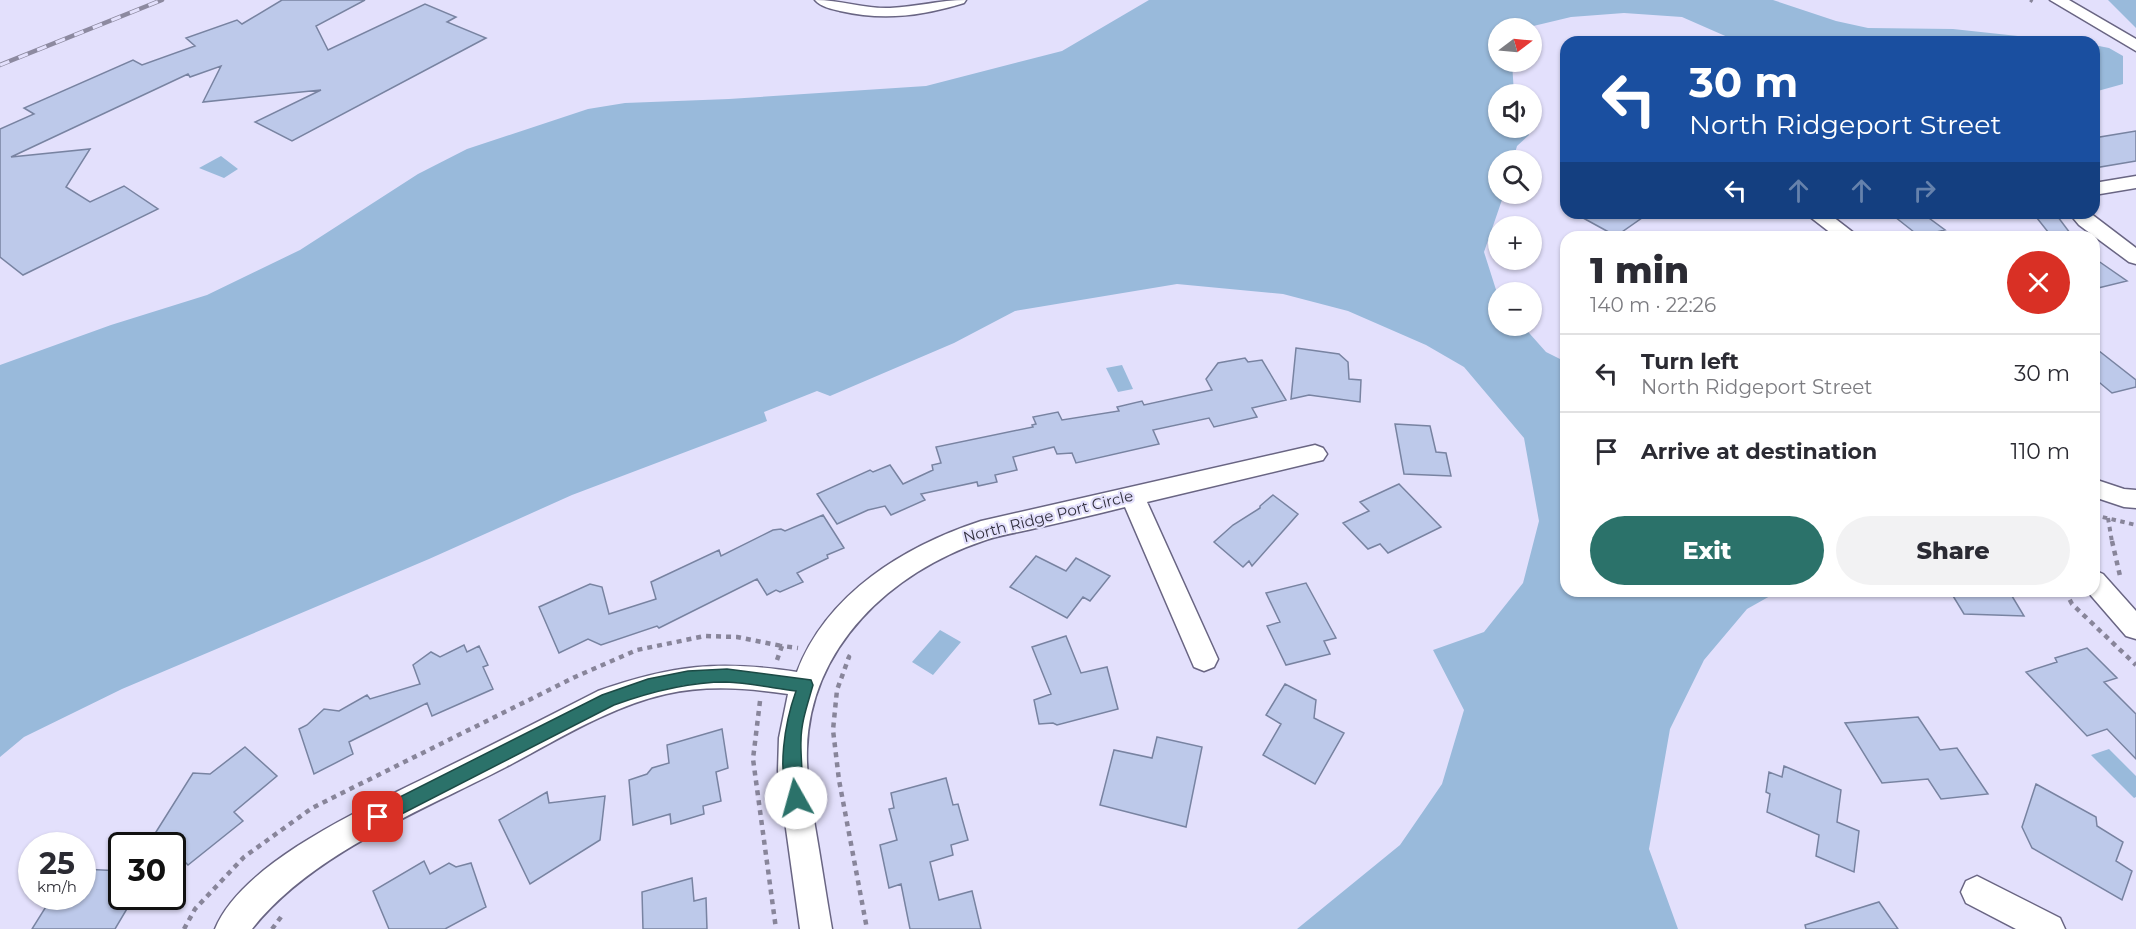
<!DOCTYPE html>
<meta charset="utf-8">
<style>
:root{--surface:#fff;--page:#f2f2f3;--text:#2b2b33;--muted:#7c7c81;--line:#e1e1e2;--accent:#2b726a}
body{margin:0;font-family:Montserrat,sans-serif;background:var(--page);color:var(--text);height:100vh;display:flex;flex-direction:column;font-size:22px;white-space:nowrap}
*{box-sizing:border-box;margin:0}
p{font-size:20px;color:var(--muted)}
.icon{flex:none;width:33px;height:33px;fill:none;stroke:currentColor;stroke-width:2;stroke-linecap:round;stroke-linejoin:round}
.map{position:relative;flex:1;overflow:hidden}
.sheet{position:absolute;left:1560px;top:231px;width:540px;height:366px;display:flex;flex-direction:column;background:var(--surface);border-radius:18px;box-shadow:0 2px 4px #0004}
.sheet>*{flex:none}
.hud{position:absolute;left:1560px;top:36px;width:540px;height:183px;border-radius:18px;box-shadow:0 2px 4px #0004;background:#1a4fa0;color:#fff;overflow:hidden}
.needle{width:39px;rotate:74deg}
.tools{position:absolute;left:1488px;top:18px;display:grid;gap:12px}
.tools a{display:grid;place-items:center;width:54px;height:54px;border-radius:50%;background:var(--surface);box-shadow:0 2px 4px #0004;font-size:30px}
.speed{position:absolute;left:18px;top:832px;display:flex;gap:12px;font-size:30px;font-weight:700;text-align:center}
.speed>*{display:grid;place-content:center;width:78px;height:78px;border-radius:50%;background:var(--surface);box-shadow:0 2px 4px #0004;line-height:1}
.speed small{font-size:15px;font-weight:400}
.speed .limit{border:3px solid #111;border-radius:9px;background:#fff;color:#111}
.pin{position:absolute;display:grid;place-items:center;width:51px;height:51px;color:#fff;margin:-26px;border-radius:12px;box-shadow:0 3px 9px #0006}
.me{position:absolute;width:66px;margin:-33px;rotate:353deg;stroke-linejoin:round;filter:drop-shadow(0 0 4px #0008)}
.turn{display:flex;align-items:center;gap:21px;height:126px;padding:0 30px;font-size:27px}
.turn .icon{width:78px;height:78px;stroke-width:2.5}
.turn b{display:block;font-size:42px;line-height:51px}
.lanes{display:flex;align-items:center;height:57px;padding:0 30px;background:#0003;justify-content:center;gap:30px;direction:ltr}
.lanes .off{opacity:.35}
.round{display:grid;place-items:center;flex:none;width:63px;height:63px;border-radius:32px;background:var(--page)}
.overview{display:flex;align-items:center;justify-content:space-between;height:102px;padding:0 30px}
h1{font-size:36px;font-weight:800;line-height:45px}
.action{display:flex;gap:12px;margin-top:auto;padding:12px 30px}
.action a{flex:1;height:69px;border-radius:36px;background:var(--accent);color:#fff;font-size:24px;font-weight:800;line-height:69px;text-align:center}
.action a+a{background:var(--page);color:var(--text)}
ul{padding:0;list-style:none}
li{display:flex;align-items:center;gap:18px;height:78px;padding:0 30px;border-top:2px solid var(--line)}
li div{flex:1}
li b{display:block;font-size:22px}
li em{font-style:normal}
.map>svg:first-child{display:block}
.water{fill:#99badb}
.building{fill:#bdc9ea;stroke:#7883a1;stroke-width:1.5}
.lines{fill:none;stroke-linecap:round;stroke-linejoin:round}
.minor-casing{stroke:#696583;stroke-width:3}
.path-far2{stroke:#88859a;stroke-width:3;stroke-dasharray:3 3;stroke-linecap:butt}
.path-far1{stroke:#88859a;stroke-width:4;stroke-dasharray:4.5 4.5;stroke-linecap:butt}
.path{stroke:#88859a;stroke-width:4.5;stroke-dasharray:5 5;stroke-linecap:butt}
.minor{fill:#fff;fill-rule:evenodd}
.rail-casing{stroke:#8d8aa0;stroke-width:4.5}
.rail{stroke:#e3e0fc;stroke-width:3;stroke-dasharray:10;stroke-linecap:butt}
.route{fill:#2b726a;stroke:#1c4a45;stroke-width:1.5}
.labels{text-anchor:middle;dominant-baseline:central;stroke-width:4.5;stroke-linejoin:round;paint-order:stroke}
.street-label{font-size:15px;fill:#312f3d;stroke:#e3e0fc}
</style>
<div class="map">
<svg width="2136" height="929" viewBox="0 0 2136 929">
<rect width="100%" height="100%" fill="#e3e0fc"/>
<path class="water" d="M1149,0h624l63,21 32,7 85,1 120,13h-334l-57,-25 -58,-4 -53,4 -46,11h-27v34h14l2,32h-16v34h27l4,7 -12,11 -4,14h-15v34h6l-20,58 14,44v30h25l23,26 20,10v229h213l-32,18 -43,51 -34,69 -21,120 29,80h-381l103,-84 42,-61 22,-74 -31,-60 51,-18 39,-49 16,-62 -15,-83 -60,-71 -38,-22 -78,-34 -65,-17 -106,-10 -162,27 -61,32 -124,53 -13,-5 -53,21 3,9 -195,74 -143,64 -307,130 -98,48 -24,20v-392l111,-40 96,-30 93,-45 118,-76 49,-25 121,-40 37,-6 104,-4 197,-13 136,-35z
M2108,0h28v28z
M2094,45l15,3 14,8v28l-29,8z
M221,156l17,13 -14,9 -25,-10z
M1122,365l11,24 -15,3 -12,-24z
M940,630l21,12 -28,33 -21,-13z
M2109,749l27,27v21l-2,1 -43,-43z"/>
<path class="building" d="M282,0h83l-49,26 12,24 97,-46 31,13 -9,5 39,16 -194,103 -37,-19 66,-32 -118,12 18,-36 -31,11 -2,-3 -177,83 79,-8 -24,38 24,15 34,-16 34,23 -135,66 -23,-18v-128l34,-15 -10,-6 109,-48 9,5 53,-19 -9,-8 51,-18 5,4z
M2136,131v30l-42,7v-30z
M1574,213h75l-33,23z
M1890,213h32l23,17 -26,6z
M2033,213h22l18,24h-21z
M2094,258l33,23 -33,8z
M2094,347l42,33v7l-24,6 -18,-15z
M1296,348l43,6 9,8 1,17 12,1 -1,22 -51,-7 -18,4z
M1245,358l3,4 14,-2 24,40 -34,8 5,9 -43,10 -5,-9 -56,12 6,14 -83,19 -4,-10 -15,1 -3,-7 -41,10 4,13 -22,5 2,7 -19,4 -1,-4 -56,12 4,6 -34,15 -6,-9 -17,4 -31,14 -20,-30 53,-24 3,2 17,-7 13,19 30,-14 -1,-5 9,-2 -5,-16 97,-20 -1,-2 4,-1 -3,-7 25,-5 4,8 57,-9 -2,-4 25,-6 2,4 68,-15 -6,-11 12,-16z
M1395,424l35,2 6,26 10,1 5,23 -47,-2z
M1399,484l42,43 -53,26 -8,-9 -12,5 -25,-26 26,-12 -9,-9z
M1273,495l25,19 -46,52 -3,-5 -6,6 -29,-25 19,-17 27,-17v-2z
M823,515l21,33 -17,7 1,3 -31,15 6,9 -23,10 -4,-2 -9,5 -10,-16 -98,49 -2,-2 -56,19 -13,-6 -29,14 -20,-46 51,-23 12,3 7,27 47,-15 -5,-17 68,-32 2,6 52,-26 8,-1 4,2z
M1036,556l30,15 10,-13 34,18 -20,25 -7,-4 -16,21 -57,-31z
M1306,583l30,55 -12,3 6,13 -44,11 -19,-39 13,-4 -14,-29z
M1950,591h59l15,25 -60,-2z
M1066,636l15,37 26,-6 11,42 -61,16 -4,-2 -14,1 -5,-24 17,-6 -19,-47z
M464,645l3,7 12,-6 9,19 -5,2 10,22 -61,27 -5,-13 -78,39 4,12 -39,20 -15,-45 8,-4 17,-16 15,2 28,-16 3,4 50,-15 -7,-19 18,-13 9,5z
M2087,648l30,30 -13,4 32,32v45l-29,-30 -20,7 -61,-64 31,-10 -2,-4z
M1285,684l31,16 -2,18 30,15 -29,51 -52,-29 18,-31 -15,-9z
M1918,717l22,33 17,-2 31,46 -47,5 -13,-20 -46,4 -37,-60z
M722,729l6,39 -12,4 5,29 -18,5 1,8 -33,10 -1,-10 -37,11 -4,-45 18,-6 5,-6 17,-5 -2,-18z
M1157,737l45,10 -16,80 -86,-22 14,-55 38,8z
M245,747l32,29 -43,36 9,9 -55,44 -16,-16v-3h-2l-14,-14 37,-59 17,1z
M1784,766l57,24 -4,32 22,9 -5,41 -38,-16 3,-21 -52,-23 3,-18 -4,-2 3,-20 13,5z
M946,778l7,27 5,-1 10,36 -17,5 2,10 -23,7 9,38 33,-9 9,38h-71l-9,-45 -12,4 -9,-43 17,-5 -8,-31 5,-1 -3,-15z
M2036,784l60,33 1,9 26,16 -7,19 16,10 -10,29 -90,-52 -10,-21z
M547,792l2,11 56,-7 -5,44 -70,44 -31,-64z
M424,861l6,13 19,-11 7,4 15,-4 15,44 -41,22h-56l-16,-38z
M82,869l40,2v26h12l-19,32h-83l20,-32h30z
M692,878l2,23 12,-3 1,31h-64l-1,-37z
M1879,902l19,27h-92l-1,-4z"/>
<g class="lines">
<g class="minor-casing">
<path id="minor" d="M815,0c26,0 50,9 75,8 26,-1 50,-8 76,-8l-2,3c-42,13 -81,18 -124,8 -8,-2 -19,-4 -25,-11z
M2050,0h19l67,39v12z
M2136,176v12l-42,7v-12z
M1805,213h23l31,24h-23z
M2069,213h21l46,35v16l-7,-2 -50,-37z
M1315,445l8,3 4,6 -4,6 -176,42 71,157 -4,8 -10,4 -10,-4 -69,-160c-31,8 -62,15 -93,22 -16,4 -33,6 -49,12 -92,31 -173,106 -176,208 -1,26 4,51 8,77 6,34 11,69 17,103h-32l-22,-158 1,-33 9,-44c-41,-6 -82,-9 -122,0 -57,13 -109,46 -160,73 -85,44 -194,86 -254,162h-37c29,-70 159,-125 224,-158 53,-26 106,-53 159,-80 74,-26 121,-31 199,-19 30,-79 108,-126 184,-151z
M2094,479l30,10 12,1v18l-12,-1 -30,-10z
M2094,570l9,4 33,37v28l-10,-3 -39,-45h7z
M1977,876l83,42 5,11h-49l-50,-26 -5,-11 5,-11z"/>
</g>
<path class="path-far2" d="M2030,0l3,2"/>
<path class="path-far1" d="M2094,515l42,10
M2108,518l4,24"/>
<path class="path" d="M2112,541l8,35
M2065,591l7,13 64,61
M847,656l2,1 -12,33 -4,40 6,50 28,149
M777,660l5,-14 16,2
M760,701l-7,58 23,170
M184,929l11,-20 49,-52 68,-49 263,-131 62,-27 68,-14 32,1 45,9
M272,929l12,-16"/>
<use href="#minor" class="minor"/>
<g class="rail-casing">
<path id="rail" d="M0,65l162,-65"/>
</g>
<use href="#rail" class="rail"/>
</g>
<path class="route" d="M727,669l84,11 2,5c-5,18 -12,37 -12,56 -1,13 4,55 1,63l-6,2 -6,-2c-14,-32 -5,-82 6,-113 -23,-3 -47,-8 -70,-9 -39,0 -76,10 -112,23l-230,118 -6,2 -6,-2 -2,-6 2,-6 230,-116 46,-16 40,-8z"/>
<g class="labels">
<g class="street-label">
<text transform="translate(1048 516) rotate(-14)">North Ridge Port Circle</text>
</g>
</g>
</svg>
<div class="tools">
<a><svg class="needle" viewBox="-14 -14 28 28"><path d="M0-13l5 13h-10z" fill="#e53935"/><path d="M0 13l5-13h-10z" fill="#7c7c81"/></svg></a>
<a><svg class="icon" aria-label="sound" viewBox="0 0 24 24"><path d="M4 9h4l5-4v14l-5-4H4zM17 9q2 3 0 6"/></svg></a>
<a><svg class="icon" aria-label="search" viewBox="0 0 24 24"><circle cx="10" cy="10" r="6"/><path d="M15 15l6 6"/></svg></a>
<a>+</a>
<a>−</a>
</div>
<div class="speed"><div>25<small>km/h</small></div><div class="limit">30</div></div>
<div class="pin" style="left:378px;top:817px;background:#d93025"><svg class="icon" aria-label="arrive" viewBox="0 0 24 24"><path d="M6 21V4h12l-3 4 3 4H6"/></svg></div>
<svg class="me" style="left:796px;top:798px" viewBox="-20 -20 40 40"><circle r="19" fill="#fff"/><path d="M0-13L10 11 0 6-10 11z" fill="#2b726a"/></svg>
<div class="hud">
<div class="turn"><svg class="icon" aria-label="left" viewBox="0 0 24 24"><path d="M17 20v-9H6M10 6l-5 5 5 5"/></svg><div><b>30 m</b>North Ridgeport Street</div></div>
<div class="lanes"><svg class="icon" aria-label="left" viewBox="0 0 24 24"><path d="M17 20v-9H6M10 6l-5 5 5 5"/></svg><svg class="icon off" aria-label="ahead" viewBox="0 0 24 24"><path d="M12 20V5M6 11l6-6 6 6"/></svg><svg class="icon off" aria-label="ahead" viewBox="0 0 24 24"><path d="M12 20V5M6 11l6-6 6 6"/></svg><svg class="icon off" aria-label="right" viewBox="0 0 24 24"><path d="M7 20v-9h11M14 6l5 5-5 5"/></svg></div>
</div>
<section class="sheet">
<div class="overview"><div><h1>1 min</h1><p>140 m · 22:26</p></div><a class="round" style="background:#d93025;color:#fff"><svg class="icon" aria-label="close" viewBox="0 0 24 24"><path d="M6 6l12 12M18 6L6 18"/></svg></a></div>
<ul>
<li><svg class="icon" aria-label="left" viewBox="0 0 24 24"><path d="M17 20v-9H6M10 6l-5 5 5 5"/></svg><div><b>Turn left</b><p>North Ridgeport Street</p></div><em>30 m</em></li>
<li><svg class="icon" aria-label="arrive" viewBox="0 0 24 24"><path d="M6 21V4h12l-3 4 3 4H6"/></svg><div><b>Arrive at destination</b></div><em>110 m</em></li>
</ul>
<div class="action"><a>Exit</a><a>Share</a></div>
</section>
</div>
